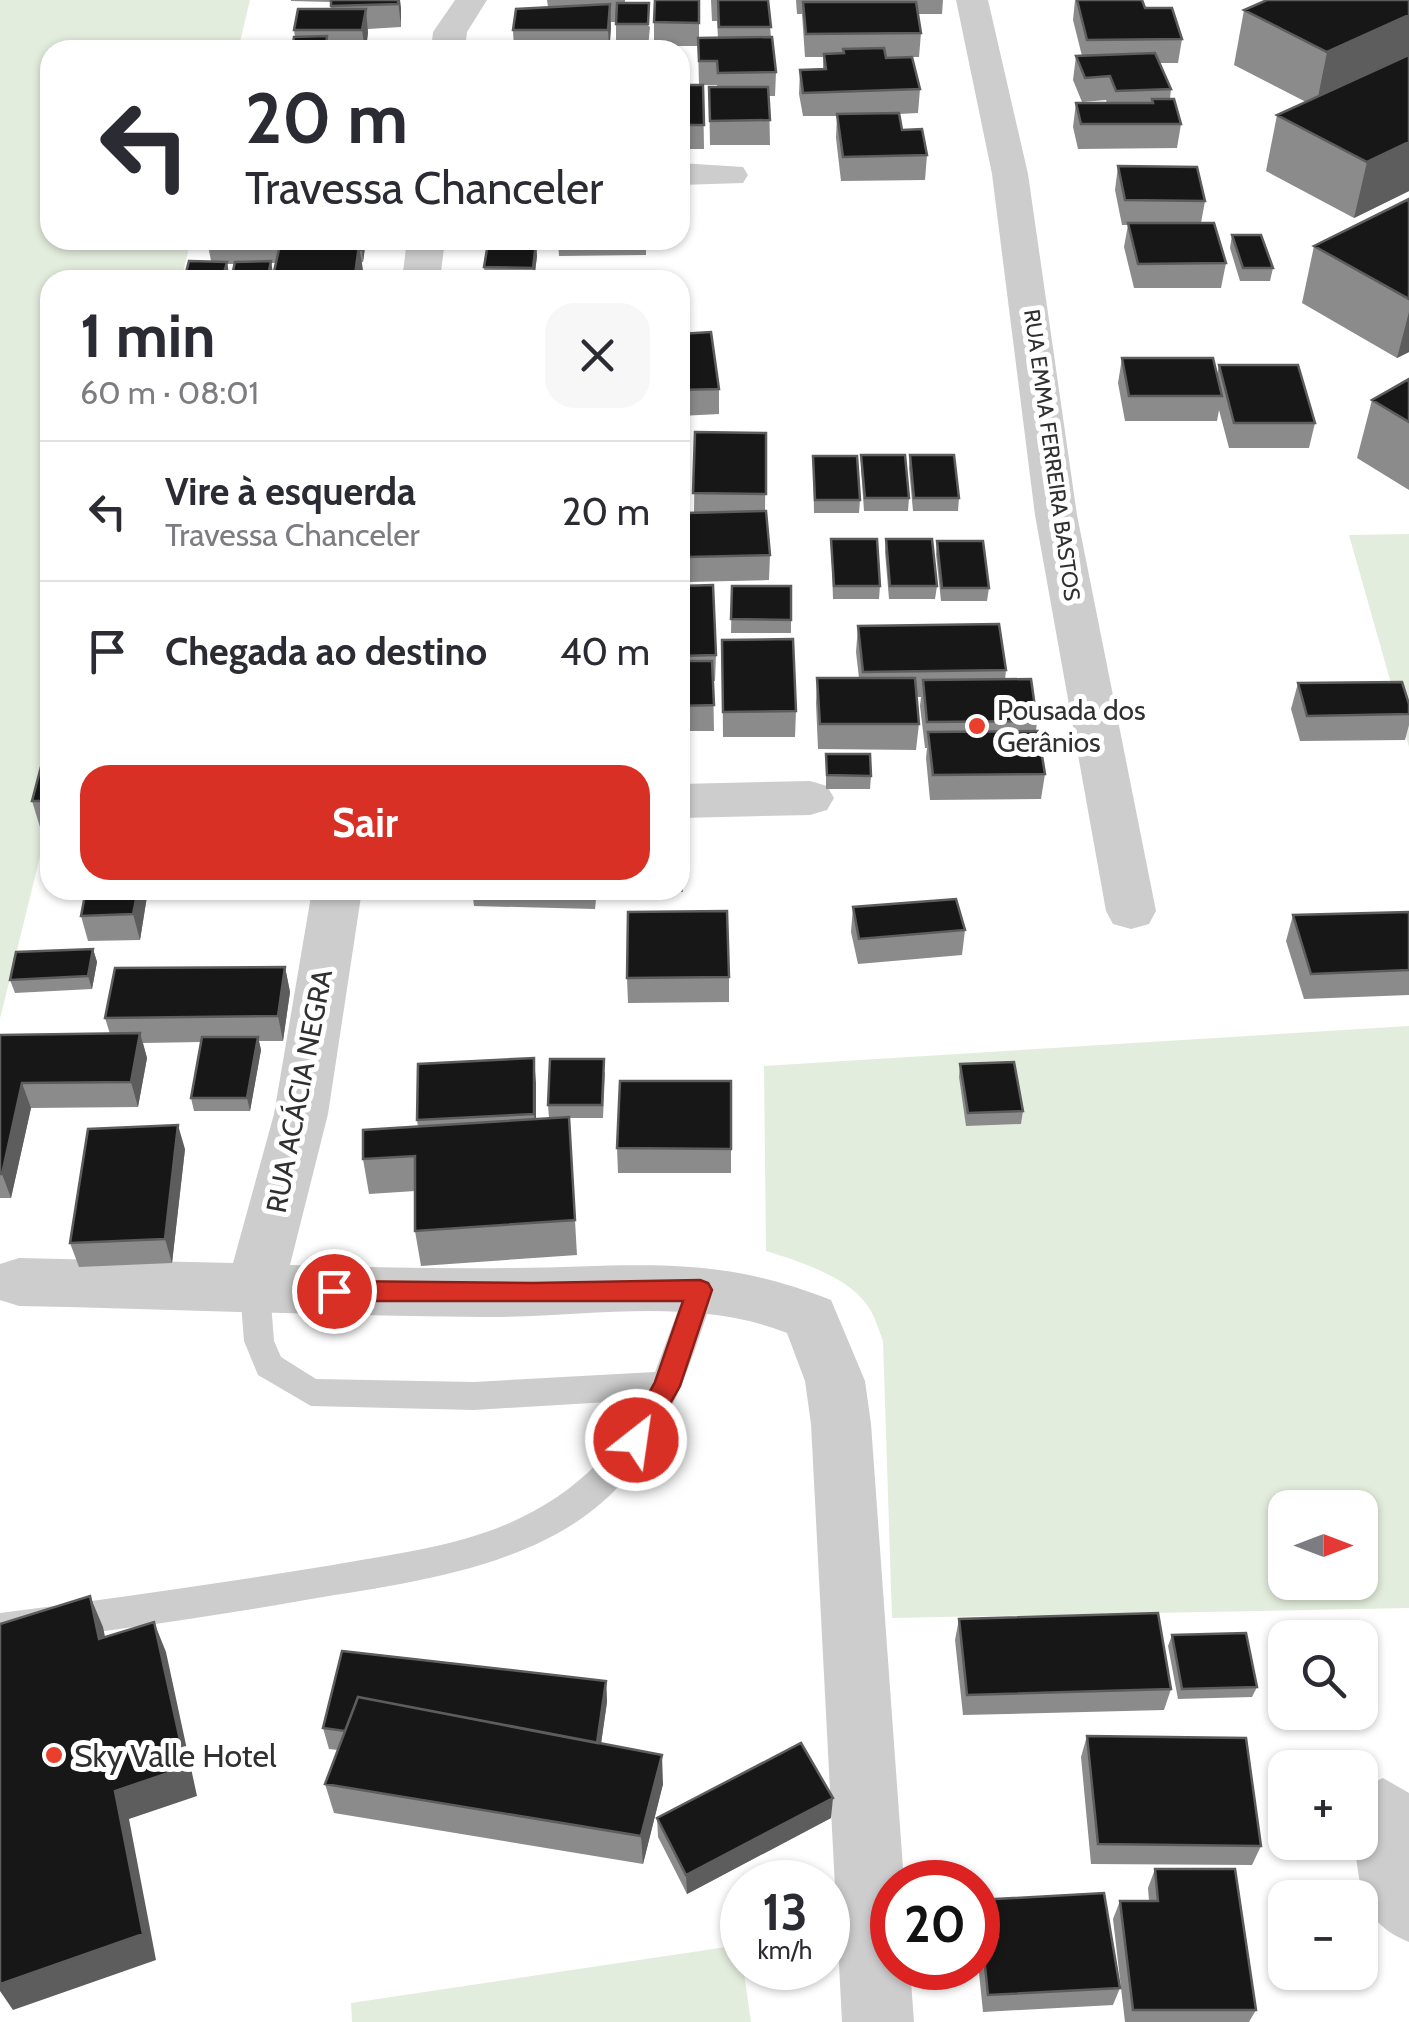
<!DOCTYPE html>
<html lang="pt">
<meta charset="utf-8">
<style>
:root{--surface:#fff;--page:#f7f7f7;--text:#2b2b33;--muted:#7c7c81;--line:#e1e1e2;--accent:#d93025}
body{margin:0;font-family:Cabin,sans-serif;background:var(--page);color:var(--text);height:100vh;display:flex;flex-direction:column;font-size:38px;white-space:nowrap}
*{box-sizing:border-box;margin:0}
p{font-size:32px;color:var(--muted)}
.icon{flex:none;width:55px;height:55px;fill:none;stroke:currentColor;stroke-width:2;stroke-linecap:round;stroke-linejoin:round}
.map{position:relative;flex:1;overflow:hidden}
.side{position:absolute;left:40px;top:270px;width:650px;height:630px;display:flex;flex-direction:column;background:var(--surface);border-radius:30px;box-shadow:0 2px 8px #0004}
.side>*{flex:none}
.banner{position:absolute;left:40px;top:40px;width:650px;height:210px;border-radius:30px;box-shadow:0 2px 8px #0004;background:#fff;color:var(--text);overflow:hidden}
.needle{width:65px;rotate:90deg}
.tools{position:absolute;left:1268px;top:1490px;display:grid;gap:20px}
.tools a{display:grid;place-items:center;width:110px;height:110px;border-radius:20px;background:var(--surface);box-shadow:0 2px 8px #0004;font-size:50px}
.speed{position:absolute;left:720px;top:1860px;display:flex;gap:20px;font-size:50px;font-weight:700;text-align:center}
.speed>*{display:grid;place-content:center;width:130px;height:130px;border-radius:50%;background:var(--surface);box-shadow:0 2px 8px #0004;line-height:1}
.speed small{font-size:25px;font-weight:400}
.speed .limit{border:15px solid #d22;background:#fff;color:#111}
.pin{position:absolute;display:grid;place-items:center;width:85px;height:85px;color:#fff;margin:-42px;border:5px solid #fff;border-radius:50%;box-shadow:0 2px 10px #0007}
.me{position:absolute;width:110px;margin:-55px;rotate:30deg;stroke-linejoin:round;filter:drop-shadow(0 0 8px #0008)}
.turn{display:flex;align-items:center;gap:35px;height:210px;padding:0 40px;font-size:45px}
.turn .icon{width:130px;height:130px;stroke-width:2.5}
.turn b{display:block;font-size:70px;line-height:85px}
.round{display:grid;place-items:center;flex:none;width:105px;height:105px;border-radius:30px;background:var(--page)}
.summary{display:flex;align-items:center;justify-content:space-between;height:170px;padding:0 40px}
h1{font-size:60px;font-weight:700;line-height:75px}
.action{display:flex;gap:20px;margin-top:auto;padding:20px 40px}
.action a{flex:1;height:115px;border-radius:30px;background:var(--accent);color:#fff;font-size:40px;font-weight:700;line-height:115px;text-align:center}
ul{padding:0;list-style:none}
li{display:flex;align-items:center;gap:30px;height:140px;padding:0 40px;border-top:2px solid var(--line)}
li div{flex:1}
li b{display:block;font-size:38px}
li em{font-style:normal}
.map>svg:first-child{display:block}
.green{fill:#e3eddd;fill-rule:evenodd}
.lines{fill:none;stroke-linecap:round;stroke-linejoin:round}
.lane{fill:#cdcdcd;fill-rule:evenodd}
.street{fill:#cdcdcd;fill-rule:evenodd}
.wall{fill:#8b8b8b;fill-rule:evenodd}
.shaded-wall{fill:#5d5d5d}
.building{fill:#171717;stroke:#5d5d5d;stroke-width:2.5}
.route{fill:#d93025;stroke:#8d1f18;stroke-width:2.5}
.poi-dot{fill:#eb3f2d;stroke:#fff;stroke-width:4}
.labels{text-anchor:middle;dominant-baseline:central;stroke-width:10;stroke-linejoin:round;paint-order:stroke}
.far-street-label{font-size:22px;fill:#303030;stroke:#fff}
.poi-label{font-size:28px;fill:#303030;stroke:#fff;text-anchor:start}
.street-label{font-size:28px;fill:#303030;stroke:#fff}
.near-poi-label{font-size:32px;fill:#303030;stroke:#fff;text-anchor:start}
</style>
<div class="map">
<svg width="1409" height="2022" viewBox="0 0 1409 2022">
<rect width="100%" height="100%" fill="#fff"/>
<path class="green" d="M0,0h250l-12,50h-188v190h141l-10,40h-131v536l-50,203z
M1409,534v213l-60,-212z
M1409,1026v582l-517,10 -9,-277c-4,-10 -7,-21 -12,-30 -19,-34 -71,-49 -105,-60l-2,-185zM1285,1508h75v74h-75z
M740,1945l11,77h-399l-1,-19z"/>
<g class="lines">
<path class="lane" d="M255,1277l11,4 4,9 4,51 7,16 35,22 158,3 181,-10 34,-91 11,-4 11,4 4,9c-23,69 -44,141 -96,196 -79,85 -216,97 -325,116 -97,17 -196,30 -294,43v-32c111,-14 222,-30 333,-48 66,-12 139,-20 199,-53 49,-26 85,-63 110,-112l-168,10 -163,-4 -53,-31 -14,-34 -4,-51 4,-9z"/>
<path class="street" d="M455,0h32l-20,32 -2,18h-34l2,-18z
M956,0h32l40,174 49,341 79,396 -7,13 -18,5 -18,-5 -7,-13 -71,-396 -43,-341z
M680,163l63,4 5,8 -5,8 -63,2z
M407,240h38l-5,40h-38z
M810,781l17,5 7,12 -7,12 -17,5 -130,3v-34z
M312,890h50l-34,224 -38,151c75,2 149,4 223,3 121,-1 201,-15 318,32l34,81 6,43 33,458h-12v86h18l4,54h-72l-31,-598 -6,-43 -18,-48c-95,-38 -204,-15 -303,-16 -156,-1 -309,-8 -465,-11l-19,-6v-36l19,-6 214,5 41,-149z
M1383,1778l26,15v149c-49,-20 -48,-52 -55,-100h6v-54z"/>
</g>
<path class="wall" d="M291,0h109l1,27 -33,2 -2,21h-74l3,-13 -1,-7 37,-21v-7l-40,-1z
M547,0h78v3l25,24 -2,21h-5v2h-129l-1,-20 35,-23zM611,22h5v20l-2,5h-4z
M699,0v38h19l-1,-17h-5l-1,-21h57l3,38 5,34 -1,24h-6l1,49h-60l-1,-58h8v-2h-14l1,64h-24v-64h19l-1,-39h-44v-24z
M796,0h147l-1,14h-24l3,19 -2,24h-33l34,32 -2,24 -19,1 3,16 25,25 -2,25 -84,1 -5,-43 1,-22h-34l-4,-22 1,-24h23v-13h-18l-3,-43h-5z
M1075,0h67l3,8 37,31 -4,24h-18l11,26 -1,10 11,25 -4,24 -99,1 -5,-22 3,-24h31l-1,-3 -24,2 -9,-22 3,-24h6l-9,-36z
M1409,0v191l-55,27 -88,-47 11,-56 29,-13 -72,-37 10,-55z
M1118,166l87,35 -4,22 25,40 -5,25h-87l-10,-41 4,-22h-6l-7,-35z
M1409,199v153l-12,6 -95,-55 12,-57z
M1232,235l41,33 -3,13h-30l-10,-33z
M207,240h104l-1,5h4l1,-5h51l-3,22h-1l-1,18h-87l2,-17h-5l2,11 -1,6h-41l4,-16h-8l2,10 -18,-13z
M558,240h88v15l-87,1z
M536,243l1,13 -3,24h-49l-1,-13z
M680,334l39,55v25l-39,2z
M1122,358l95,17 2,-10 96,58 -6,25h-80l-10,-38 -2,11h-92l-7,-38z
M1409,379v111l-52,-32 15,-58z
M695,432l71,1 -1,78 5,44 -1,25 -80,2 -2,-69h7z
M861,455l48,43 -1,13h-44l-3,-43z
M910,455l49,43 -1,13h-45l-4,-43z
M813,456l47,44 -1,13h-45z
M831,539l49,47 -1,13h-46z
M886,539l51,47 -2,13h-46l-4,-47z
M937,541l52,47 -2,13h-46l-5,-47z
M680,586l36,69 -1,26h-2l1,50h-34z
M732,586h59v47h-60z
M858,626l148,44 -1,10 32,41 -1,10 9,43 -4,25 -111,1 -4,-42 1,-10h-2l-5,-42 1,-9h-4l2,27 -3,26 -98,-1 -2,-46 1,-25h42l-3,-26z
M722,640l74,71 -1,26h-72z
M1298,683l111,21v21l-4,15 -105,1 -9,-32z
M50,748v79h-10l-8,-26z
M826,754l45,22 -1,13h-44z
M680,840h2l1,52 -66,1v-3h63z
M86,890h62l-8,50 -52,1 -7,-25z
M472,890h125l-2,19 -121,-3z
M853,907l112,23 -3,25 -104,9 -7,-32z
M1409,912v83l-105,4 -18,-58 7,-26z
M93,949l4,13 -5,27 -77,4 -5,-13z
M285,967l5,25 -7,49h-24l2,9 -11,61h-56l-3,-13 10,-56 -58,1 4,15 -9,49 -107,1 -20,90h-11v-163l110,-1 -5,-16z
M729,977v25l-101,1 -1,-25z
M960,1064l63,47 -2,13 -55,2 -7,-49z
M605,1072l-2,46h-34l8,137 -156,11 -6,-35v-40l-46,3 -6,-35 55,-32 -1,-7 119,-37v36l13,-1 -1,-13z
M731,1081v92h-113l-1,-25z
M185,1149l-13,114 -93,4 -9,-24z
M959,1619l212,70 -7,21 -201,5 -8,-75z
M1172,1635l85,52 -5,10 -74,2 -10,-53z
M606,1681l1,21 -6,42 62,40 -20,80 -309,-51 -9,-29 13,-34 -9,-1 -6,-21z
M1087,1736l174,110 -9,19 -161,-1 -10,-107z
M657,1818h174l-144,76 -29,-57z
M1155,1869l101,141 -7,12h-124l-12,-103 7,-18h29l-1,-13z
M978,1900l142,88 -7,17 -130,7 -5,-49z"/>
<path class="shaded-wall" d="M398,0h2l1,8v19z
M610,4l1,24 -2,22 -1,-20z
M366,9l2,24 -2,17h-1l-3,-20z
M1409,15v49l-93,43 11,-55z
M1409,142v49l-55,27 13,-56z
M363,240h3l-3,22 -1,-12z
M536,243l1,13 -3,24 -1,-12z
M359,245l4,25 -2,10h-6z
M271,261l2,13 -1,6h-5z
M227,262l2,12 -2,6h-5z
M1409,312v40l-12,6z
M138,890h10l-8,50 -7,-26z
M93,949l4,13 -5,27 -4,-13z
M285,967l5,25 -7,49 -5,-25z
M140,1033l7,25 -9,49 -7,-25z
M258,1037l3,13 -11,61 -3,-13z
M534,1058l2,25v56l-2,-25z
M22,1083l9,25 -20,90 -9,-24z
M178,1125l7,24 -13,114 -7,-24z
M90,1596l13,31 9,43 -13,-31z
M154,1622l12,30 31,144 -68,23 27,141 -143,50 -13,-19v-7l115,-193z
M606,1681l1,21 -10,69 -2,-20z
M662,1755l1,29 -20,80 -2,-28z
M833,1798l-2,20 -144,76 -1,-19z"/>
<path class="building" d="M331,0h67v4l-67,2z
M655,0h44v23l-45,-1z
M718,0h50l3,27h-52z
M1077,0h65l3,8h27l10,31 -95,1z
M1267,0h142v15l-82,37 -83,-42z
M803,2h113l5,31 -115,1z
M617,3h32l-1,21h-32z
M610,4l-2,26h-95l3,-21z
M298,9h68l-4,21h-68z
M327,36l-1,11 39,-1v4h-73l2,-13z
M772,37l4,35 -58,1 -1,-12h-18l-1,-23z
M615,42h28v8h-13v-3h-16z
M560,47h70v3h-71z
M884,48l2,10 26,-1 8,32 -117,4 -3,-23 26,-1 -2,-15 20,-1 -1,-4z
M1155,53l16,36 -55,2 -6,-15 -25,2 -9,-22z
M1409,55v87l-42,20 -90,-47z
M680,85h23l1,40h-24z
M709,87h59l2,33 -60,1z
M1152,99h22l7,25h-100l-5,-21h77z
M899,113l3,17 20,-1 5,26 -84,2 -6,-43z
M1118,166l79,1 8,34 -80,-1z
M1409,199v100l-95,-53z
M1128,223h86l12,40 -88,1z
M1232,235h29l12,33h-30z
M315,240h48l-1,10h-2l-1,-5h-45z
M488,243h48l-3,25 -49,-1z
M280,245h79l-4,30 -82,1z
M189,261l38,1 -5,18h-38z
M271,261l-4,19h-36l4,-18z
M711,332l8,57 -39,1v-56z
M1122,358h91l9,38h-93z
M1219,365h79l17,58h-81z
M1409,379v43l-37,-22z
M695,432l71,1v61l-73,-1z
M861,455h44l4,43h-44z
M910,455h44l5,43h-45z
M813,456h44l3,44h-45z
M766,511l4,44 -81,2 -2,-44z
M831,539h46l3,47h-46z
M886,539h46l5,47h-47z
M937,541h46l6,47h-47z
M713,585l3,70 -36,1v-70z
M732,586h59v34l-60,-1z
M999,624l7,46 -143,2 -5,-46z
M793,639l3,72 -73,1 -1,-72z
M680,661h32l2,44 -34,1z
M817,678h98l4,46h-99z
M1031,679l6,42 -110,1 -4,-42z
M1402,682l7,22v10l-102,2 -9,-33z
M1038,731l7,43 -112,1 -5,-43z
M46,748h4v53h-18z
M826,754h44l1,22 -44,-1z
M680,840h2l1,39h-3z
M86,890h52l-5,24 -52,2z
M956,899l9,31 -106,9 -6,-32z
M727,911l2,66 -102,1 1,-66z
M1409,912v58l-98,4 -18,-59z
M93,949l-5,27 -78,4 6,-28z
M285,967l-7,49 -173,2 10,-50z
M140,1033l-9,49 -109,1 -20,91h-2v-139z
M202,1037h56l-11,61h-56z
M534,1058v56l-117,6 1,-56z
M550,1059h54l-2,46h-54z
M1014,1062l9,49 -55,2 -8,-49z
M620,1081h111v68l-114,-1z
M569,1117l6,103 -160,11v-75l-52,3v-29z
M178,1125l-13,114 -95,4 18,-114z
M90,1596l9,43 55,-17 32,145 -71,24 28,143 -143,50v-360z
M1158,1613l13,76 -204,6 -8,-76z
M1246,1633l11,54 -75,2 -10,-54z
M342,1651l264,30 -9,62 -239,-46 -13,34 -22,-3z
M358,1697l304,58 -21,81 -316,-52z
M1087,1736l159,2 15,108 -163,-2z
M801,1743l32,55 -147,77 -29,-57z
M1155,1869h80l21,141h-123l-13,-109h38z
M1104,1893l16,95 -132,7 -10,-95z"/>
<path class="route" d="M700,1280l8,3 4,7 -32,96 -35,62 -9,3 -10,-3 -3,-8 32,-58 28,-81h-349l-8,-3 -4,-7 4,-7 8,-3 199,2z"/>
<g class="poi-dot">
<circle cx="977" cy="726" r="10"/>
<circle cx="54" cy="1755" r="10"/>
</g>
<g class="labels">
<g class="far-street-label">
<text transform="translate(1052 455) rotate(82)">RUA EMMA FERREIRA BASTOS</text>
</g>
<g class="poi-label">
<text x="997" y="710">Pousada dos<tspan x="997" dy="32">Gerânios</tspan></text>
</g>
<g class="street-label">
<text transform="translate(299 1091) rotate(-79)">RUA ACÁCIA NEGRA</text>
</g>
<g class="near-poi-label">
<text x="74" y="1755">Sky Valle Hotel</text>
</g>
</g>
</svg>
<div class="tools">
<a><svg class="needle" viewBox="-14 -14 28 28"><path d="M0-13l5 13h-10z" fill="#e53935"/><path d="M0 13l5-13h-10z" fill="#7c7c81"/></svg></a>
<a><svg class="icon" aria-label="search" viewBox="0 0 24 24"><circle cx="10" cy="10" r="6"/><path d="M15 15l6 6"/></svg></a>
<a>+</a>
<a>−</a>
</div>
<div class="speed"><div>13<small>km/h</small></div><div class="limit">20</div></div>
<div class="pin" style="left:334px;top:1291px;background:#d93025"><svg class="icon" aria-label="arrive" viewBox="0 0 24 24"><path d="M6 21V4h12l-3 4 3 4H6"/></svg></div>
<svg class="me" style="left:636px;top:1440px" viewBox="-20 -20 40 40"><circle r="17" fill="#d93025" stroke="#fff" stroke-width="3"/><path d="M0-11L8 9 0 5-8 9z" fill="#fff"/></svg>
<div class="banner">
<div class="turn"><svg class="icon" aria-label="left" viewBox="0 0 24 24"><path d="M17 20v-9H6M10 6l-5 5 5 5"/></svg><div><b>20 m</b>Travessa Chanceler</div></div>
</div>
<section class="side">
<div class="summary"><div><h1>1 min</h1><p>60 m · 08:01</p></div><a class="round"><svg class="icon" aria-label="close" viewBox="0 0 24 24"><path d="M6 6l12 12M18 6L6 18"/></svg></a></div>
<ul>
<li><svg class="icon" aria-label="left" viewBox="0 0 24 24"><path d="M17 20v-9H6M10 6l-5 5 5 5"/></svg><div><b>Vire à esquerda</b><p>Travessa Chanceler</p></div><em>20 m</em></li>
<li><svg class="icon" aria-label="arrive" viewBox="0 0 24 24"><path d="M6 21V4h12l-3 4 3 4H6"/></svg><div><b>Chegada ao destino</b></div><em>40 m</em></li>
</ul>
<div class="action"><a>Sair</a></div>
</section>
</div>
